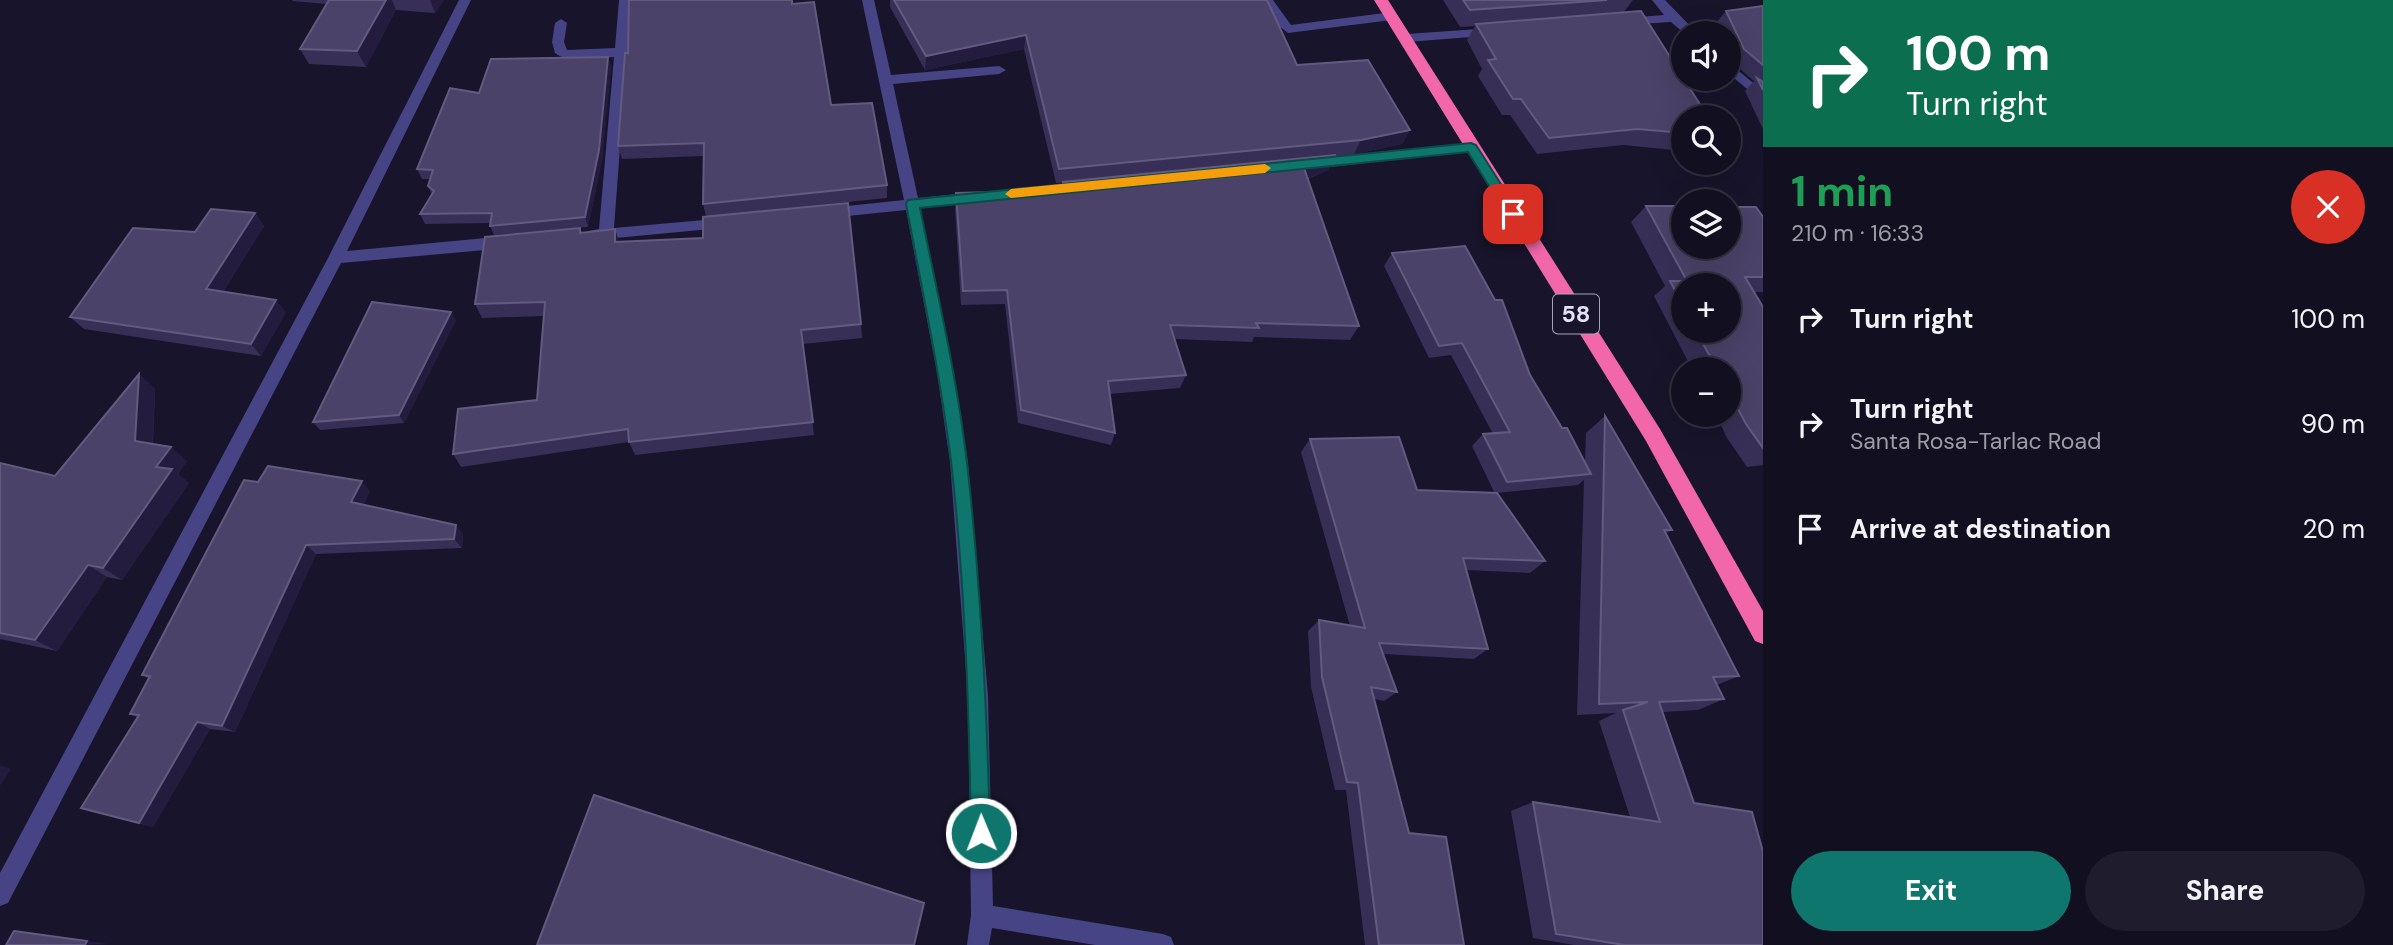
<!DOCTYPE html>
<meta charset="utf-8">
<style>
:root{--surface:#120f20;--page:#1f1d2d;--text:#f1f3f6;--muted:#9c9ca5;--line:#312f3e;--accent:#0f766e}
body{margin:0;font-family:"DM Sans",sans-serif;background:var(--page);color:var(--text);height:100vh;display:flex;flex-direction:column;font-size:26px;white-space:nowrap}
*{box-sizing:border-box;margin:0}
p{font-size:23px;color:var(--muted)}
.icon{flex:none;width:38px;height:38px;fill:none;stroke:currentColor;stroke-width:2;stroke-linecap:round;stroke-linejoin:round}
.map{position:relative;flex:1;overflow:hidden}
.side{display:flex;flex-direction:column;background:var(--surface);width:630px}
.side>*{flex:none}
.top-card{background:#0b6e4f;color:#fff;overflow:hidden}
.tools{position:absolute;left:1671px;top:21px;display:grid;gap:14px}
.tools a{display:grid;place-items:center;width:70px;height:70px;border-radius:50%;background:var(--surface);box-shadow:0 7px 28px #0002,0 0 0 2px var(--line);font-size:35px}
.pin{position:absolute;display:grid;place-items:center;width:60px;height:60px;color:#fff;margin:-30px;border-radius:14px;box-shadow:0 4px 10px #0006}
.me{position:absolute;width:77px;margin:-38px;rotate:359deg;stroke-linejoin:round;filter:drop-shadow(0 0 5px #0008)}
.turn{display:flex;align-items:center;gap:24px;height:147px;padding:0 28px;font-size:32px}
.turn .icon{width:91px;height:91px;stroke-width:2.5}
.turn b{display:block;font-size:49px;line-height:60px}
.round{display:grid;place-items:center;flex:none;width:74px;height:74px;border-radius:37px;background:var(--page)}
.head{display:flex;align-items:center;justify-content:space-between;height:119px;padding:0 28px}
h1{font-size:42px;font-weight:700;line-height:52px;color:#1e9e55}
.button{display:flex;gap:14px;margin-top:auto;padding:14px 28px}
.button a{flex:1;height:80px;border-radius:42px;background:var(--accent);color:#fff;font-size:28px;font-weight:700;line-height:80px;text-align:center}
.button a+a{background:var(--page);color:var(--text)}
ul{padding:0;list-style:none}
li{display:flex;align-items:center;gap:21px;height:105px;padding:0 28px}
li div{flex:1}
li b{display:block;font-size:26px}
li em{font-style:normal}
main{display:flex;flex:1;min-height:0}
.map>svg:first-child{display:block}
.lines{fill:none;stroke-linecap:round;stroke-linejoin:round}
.minor{fill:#464485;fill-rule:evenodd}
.highway{fill:#f167aa;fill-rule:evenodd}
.wall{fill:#372f56;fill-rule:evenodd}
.shaded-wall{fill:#231c3e}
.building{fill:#4a4268;stroke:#625b7f;stroke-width:2}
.route{fill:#0f766e;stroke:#0a4d48;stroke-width:2}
.slow{fill:#f59e0b}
.labels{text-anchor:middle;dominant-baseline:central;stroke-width:5;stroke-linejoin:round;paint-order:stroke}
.shield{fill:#18142b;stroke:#a7a4bd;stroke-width:2}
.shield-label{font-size:23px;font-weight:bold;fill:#e4e1fc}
</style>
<main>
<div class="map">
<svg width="1763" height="945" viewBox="0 0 1763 945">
<rect width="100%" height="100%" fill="#18142b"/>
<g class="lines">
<path class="minor" d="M459,0h12l-124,251 160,-15 8,6 -8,6 -166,15 -333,640 -8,3v-33l328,-615z
M619,0h12l-17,228 113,-10 5,1 2,4 -2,4 -138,13 -7,-5 2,-4 10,-2 15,-172c-18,1 -45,7 -59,-4l-3,-11 3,-19 6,-4 6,4 -3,19 3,8 48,-2z
M862,0h12l17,75 108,-9 7,4 -7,4 -106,10 25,114 59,-6 7,5 -7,5 -57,6 33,164 15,90 20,234 5,210 170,28 8,3 3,8h-79l-103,-17 -3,17h-22l4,-30 -3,-219 -18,-234 -13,-90 -31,-162 -78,8 -7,-5 7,-5 76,-8z
M1261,0h12l18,25 101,-13 6,4 -6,4 -104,13 -13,-10z
M1652,0h13l32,33h-13l-13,-11 -49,3 -2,-3 6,-4 38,-3z
M1493,28l6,4 -2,3 -90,7 -6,-4 6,-4z
M1729,63l34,28v11l-34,-28z
M1471,143l7,5 -2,3 -164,18 -7,-5 7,-5z
M1082,182l7,5 -2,4 -72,7 -7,-5 7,-5z"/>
<path class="highway" d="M1374,0h14l272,429 103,182v33l-8,-3 -109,-200z"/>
</g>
<path class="wall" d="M292,0h152l-9,13 -39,-3 -30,57 -57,-3 -9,-15 26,-45 -33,-3z
M890,0h377l30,65 113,65 -8,14 -48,10 -18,2 -8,14 -20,9 51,147 -9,14 -96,-3 -2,5 -78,-3 12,36 -6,13 -71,6 6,39 -4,12 -93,-22 -13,-119 -44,1 -6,-97 1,-15 103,-2v-4h3l1,-5h8l-15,1 -32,-134 -99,21 -35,-63z
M1443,0h190l-9,12 60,105v34l-61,-6 -86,9 -27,-39h-8l-24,-39 4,-7 -15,-29 8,-14 -15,1z
M792,4l39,101 56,80v13l-168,17 142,109 1,14 -59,6 11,91 -179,20 -6,-13 -168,25 -8,-13 84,-54 6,-84 -61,2 -7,-14 105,-76 2,4 37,10 84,-4 3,-22 -3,-12 1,-48 -82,3 -4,-13z
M1763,6v123l-18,-38 9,-10 -22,-19 -3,-7v-22h-10l-4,-9 11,-13z
M608,57l3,10 -9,93 -14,67 -94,8 -4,-9v-3l-65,1 -5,-10 12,-19 -4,-9 2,-7h-8l-5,-10 62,-76z
M1646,206l117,11v75h-9l9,15v158l-16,2 -20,-29 -11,-23h13v-46h-37l-38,-73 11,-10 -34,-64zM1684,285l45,46h-45z
M255,213l9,13 -41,66 63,20 -25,44 -177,-27 -14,-12 125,-85z
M1392,253l138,122 32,53 23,33 1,-28 19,-17 67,114 -7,4 74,142 -22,9 7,14 -26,11 -36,2 32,91 69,142h-189l-41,-7 -22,-127 22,-9 97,15 -31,-96 17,-8 -39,2 7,-235 -6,5 -82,8 49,68 -15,12 -64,-3 22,79 -14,10 -91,-5 14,38 -13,9 -10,-2 35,134 55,112h-99l-19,-155h-11l-24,-103 -3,-56 11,-11 31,6 -49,-174 9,-13 107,51 77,2 -22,-46 11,-12h10l-42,-79 -22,3 -45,-92z
M456,320l-52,103 -84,7 -7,-8z
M139,374l16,15 -2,55 34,17 -9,13 11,9 -67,97 -15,-3 -50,74 -57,-12v-176l55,13z
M370,491l-7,14 100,29 -1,14 -146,6 -81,178 -25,-3 -57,98 -72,-19 56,-91 -7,-3 19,-35 -7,-4z"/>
<path class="shaded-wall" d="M386,0h6l4,10 -30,57 -9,-16z
M430,0h14l-9,13z
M1026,35l-2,14 -99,21 1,-14z
M608,57l3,10 -9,93 -14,67 -3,-10z
M1410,130l-8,14 -48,10 7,-14z
M1336,155l-8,15 -31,13 7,-15z
M255,213l9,13 -47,75 -11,-12z
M615,229l5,15 -5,-2z
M276,300l10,12 -25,44 -10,-12z
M451,312l5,8 -52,103 -5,-8z
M139,374l16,15 -3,66 -17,-14z
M171,447l16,14 -9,13 11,9 -67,97 -19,-12 53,-101z
M362,481l8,10 -10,21 -9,-10z
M456,525l7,9 -1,14 -8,-9z
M306,545l10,9 -81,178 -13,-6z
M88,565l19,12 -50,74 -22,-11z
M197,722l13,7 -57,98 -14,-4z
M0,765l11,4 -11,17z
M87,941l24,3 -26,1z"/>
<path class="building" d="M329,0h57l-29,51 -57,-2z
M629,0h163v4l22,-2 17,103 41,-2 15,82 -184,19 1,-61 -86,3 7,-93h3z
M894,0h373l30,65 71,-5 42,70 -49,10 -302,29 -33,-134 -100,21z
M1463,0h144l-137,10z
M1763,6v59l-19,-16 -18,-38z
M1641,11l67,106h-24v16l-47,-4 -88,9 -28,-39h-8l-25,-39 8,-1 -20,-35z
M608,57l-9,93 -14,67 -95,9 2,-13 -72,1 14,-23 -6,-5 5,-16 -16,-1 33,-81 29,5 12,-34z
M1757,78l6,4v8z
M1336,155l-32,13 55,158 -103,-3 3,5 -89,-3 16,50 -78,6 7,52 -94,-23 -14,-120 -44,1 -7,-98 104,-3 -1,-3h5l-1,-5z
M848,203l13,121 -60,6 12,92 -184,20 -1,-13 -175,25 5,-45 79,-9 8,-98 -70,2 10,-67 95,-9v5l35,-4v13l88,-4v-21z
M1646,206h38v41h45v-40h27l7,10v60h-18l18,30v141l-17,-24 -17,-32v-23h-12l-21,-38h33v-46h-45v22l-14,-26h17z
M211,209l44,4 -49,76 70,11 -25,44 -181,-27 63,-89 62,4z
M1465,246l30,54h7l28,75 32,53h5l24,46 -84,8 -24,-48 27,-2 -48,-89 -23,3 -47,-93z
M372,302l79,10 -52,103 -86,7z
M139,374l-4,67 36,6 -15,20 16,2 -69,99 -15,-3 -53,75 -35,-7v-170l55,13z
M1605,416l67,114h-8l75,146 -26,1 11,22 -65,3 35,101 58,9 11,40v93h-139l-68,-11 -23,-132 127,20 -37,-112 25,-8 -49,2z
M1399,437l18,53 80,3 48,68 -82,-3 25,91 -109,-6 18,49 -26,-5 38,146 37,4 18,108h-85l-21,-162 -11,-1 -25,-105 -3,-57 46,8 -55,-189z
M268,466l94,15 -11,21 105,23 -2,14 -148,6 -84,181 -25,-4 -58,101 -58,-15 58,-93 -9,-1 20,-38 -8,-1 102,-195 14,2z
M594,795l330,108 -10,42h-377z
M14,931l73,10 -2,4h-79z"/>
<path class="route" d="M1471,143l5,2 42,66v6h-10l-40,-65 -548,56c17,84 37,169 47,255 14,123 20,246 23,370l-3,7 -6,3 -7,-3 -3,-7c-2,-124 -6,-249 -20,-372 -11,-87 -29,-172 -45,-257l2,-4z"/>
<path class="slow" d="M1265,164l6,4 -6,5 -254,25 -6,-4 6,-5z"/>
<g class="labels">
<rect class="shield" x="1553" y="294.5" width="46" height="39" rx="5"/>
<g class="shield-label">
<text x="1576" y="314">58</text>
</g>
</g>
</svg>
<div class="tools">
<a><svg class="icon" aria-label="sound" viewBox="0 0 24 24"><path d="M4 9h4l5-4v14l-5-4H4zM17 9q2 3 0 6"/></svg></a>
<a><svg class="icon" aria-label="search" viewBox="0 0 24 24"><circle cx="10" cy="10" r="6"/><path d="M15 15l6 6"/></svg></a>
<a><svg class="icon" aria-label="layers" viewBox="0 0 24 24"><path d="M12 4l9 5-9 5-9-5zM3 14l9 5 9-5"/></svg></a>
<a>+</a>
<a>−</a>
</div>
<div class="pin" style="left:1513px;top:214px;background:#d93025"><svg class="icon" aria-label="arrive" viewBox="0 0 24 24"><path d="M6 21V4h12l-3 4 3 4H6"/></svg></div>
<svg class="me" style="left:981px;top:833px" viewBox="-20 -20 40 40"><circle r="17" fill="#0f766e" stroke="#fff" stroke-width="3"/><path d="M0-11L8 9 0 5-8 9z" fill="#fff"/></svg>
</div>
<section class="side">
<div class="top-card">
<div class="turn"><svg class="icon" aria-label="right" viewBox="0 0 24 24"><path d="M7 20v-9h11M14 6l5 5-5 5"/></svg><div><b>100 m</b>Turn right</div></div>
</div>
<div class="head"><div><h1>1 min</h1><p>210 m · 16:33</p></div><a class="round" style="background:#d93025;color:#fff"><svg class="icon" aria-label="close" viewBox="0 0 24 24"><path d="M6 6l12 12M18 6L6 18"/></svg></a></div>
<ul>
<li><svg class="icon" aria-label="right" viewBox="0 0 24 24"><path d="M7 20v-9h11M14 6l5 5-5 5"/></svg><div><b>Turn right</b></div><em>100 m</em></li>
<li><svg class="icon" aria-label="right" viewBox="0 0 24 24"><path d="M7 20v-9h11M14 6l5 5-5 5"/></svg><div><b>Turn right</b><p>Santa Rosa-Tarlac Road</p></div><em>90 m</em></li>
<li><svg class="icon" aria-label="arrive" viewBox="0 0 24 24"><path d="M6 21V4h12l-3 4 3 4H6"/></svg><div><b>Arrive at destination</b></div><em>20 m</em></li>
</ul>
<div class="button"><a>Exit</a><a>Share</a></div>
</section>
</main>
